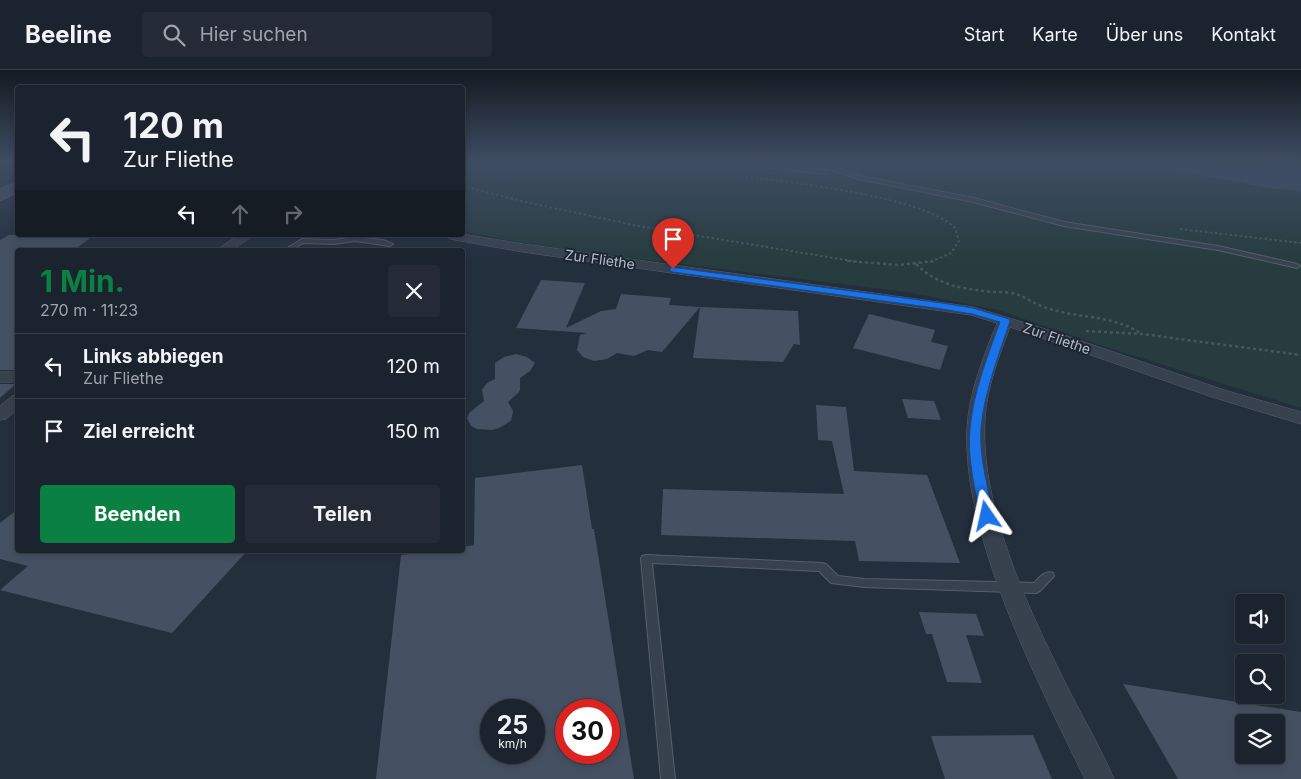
<!DOCTYPE html>
<html lang="de">
<meta charset="utf-8">
<style>
:root{--surface:#1b232e;--page:#242b36;--text:#f1f3f6;--muted:#a0a4aa;--line:#39404a;--accent:#0b8043}
body{margin:0;font-family:Inter,sans-serif;background:var(--page);color:var(--text);height:100vh;display:flex;flex-direction:column;font-size:19px;white-space:nowrap}
*{box-sizing:border-box;margin:0}
p{font-size:16px;color:var(--muted)}
.icon{flex:none;width:28px;height:28px;fill:none;stroke:currentColor;stroke-width:2;stroke-linecap:round;stroke-linejoin:round}
.map{position:relative;flex:1;overflow:hidden}
.sheet{position:absolute;left:15px;top:178px;width:450px;height:305px;display:flex;flex-direction:column;background:var(--surface);border-radius:5px;box-shadow:0 2px 8px #0003,0 0 0 1px var(--line)}
.sheet>*{flex:none}
.banner{position:absolute;left:15px;top:15px;width:450px;height:152px;border-radius:5px;box-shadow:0 2px 8px #0003,0 0 0 1px var(--line);background:#1b232e;color:var(--text);overflow:hidden}
.buttons{position:absolute;left:1235px;top:524px;display:grid;gap:10px}
.buttons a{display:grid;place-items:center;width:50px;height:50px;border-radius:5px;background:var(--surface);box-shadow:0 2px 8px #0003,0 0 0 1px var(--line);font-size:25px}
.speed{position:absolute;left:480px;top:629px;display:flex;gap:10px;font-size:25px;font-weight:700;text-align:center}
.speed>*{display:grid;place-content:center;width:65px;height:65px;border-radius:50%;background:var(--surface);box-shadow:0 2px 8px #0003,0 0 0 1px var(--line);line-height:1}
.speed small{font-size:12px;font-weight:400}
.speed .limit{border:8px solid #d22;background:#fff;color:#111}
.pin{position:absolute;display:grid;place-items:center;width:42px;height:42px;color:#fff;margin:-51px -21px;border-radius:50% 50% 50% 0;rotate:-45deg;box-shadow:0 0 5px #0007}
.pin .icon{rotate:45deg}
.me{position:absolute;width:55px;margin:-28px;rotate:349deg;stroke-linejoin:round;filter:drop-shadow(0 0 4px #0008)}
.turn{display:flex;align-items:center;gap:18px;height:105px;padding:0 25px;font-size:22px}
.turn .icon{width:65px;height:65px;stroke-width:2.5}
.turn b{display:block;font-size:35px;line-height:42px}
.lanes{display:flex;align-items:center;height:48px;padding:0 25px;background:#0003;justify-content:center;gap:25px;direction:ltr}
.lanes .off{opacity:.35}
.round{display:grid;place-items:center;flex:none;width:52px;height:52px;border-radius:5px;background:var(--page)}
.headline{display:flex;align-items:center;justify-content:space-between;height:85px;padding:0 25px}
h1{font-size:30px;font-weight:700;line-height:38px;color:var(--accent)}
.cta{display:flex;gap:10px;margin-top:auto;padding:10px 25px}
.cta a{flex:1;height:58px;border-radius:5px;background:var(--accent);color:#fff;font-size:20px;font-weight:700;line-height:58px;text-align:center}
.cta a+a{background:var(--page);color:var(--text)}
ul{padding:0;list-style:none}
li{display:flex;align-items:center;gap:15px;height:65px;padding:0 25px;border-top:1px solid var(--line)}
li div{flex:1}
li b{display:block;font-size:19px}
li em{font-style:normal}
header{display:flex;align-items:center;gap:30px;box-sizing:border-box;height:70px;padding:0 25px;background:var(--surface);border-bottom:1px solid var(--line)}
header strong{font-size:24px}
nav{display:flex;gap:28px;margin-inline-start:auto;font-size:18px}
.search{width:350px;height:45px;background:var(--page);display:flex;align-items:center;gap:12px;box-sizing:border-box;padding:0 18px;border-radius:5px;color:var(--muted);font-size:19px}
.map>svg:first-child{display:block}
.green{fill:#263c3f}
.water{fill:#394c67}
.building{fill:#455162;fill-rule:evenodd}
.lines{fill:none;stroke-linecap:round;stroke-linejoin:round}
.service-casing{stroke:#565f6c;stroke-width:2}
.minor-casing{stroke:#565f6c;stroke-width:1}
.secondary-casing{stroke:#565f6c;stroke-width:2}
.path-far1{stroke:#44595c;stroke-width:2;stroke-dasharray:2.5 2.5;stroke-linecap:butt}
.path{stroke:#44595c;stroke-width:2.5;stroke-dasharray:3 3;stroke-linecap:butt}
.service{fill:#38414e;fill-rule:evenodd}
.minor{fill:#38414e;fill-rule:evenodd}
.secondary{fill:#465061;fill-rule:evenodd}
.route{fill:#1a73e8;stroke:#114b97}
.labels{text-anchor:middle;dominant-baseline:central;stroke-width:4;stroke-linejoin:round;paint-order:stroke}
.street-label{font-size:14px;fill:#b4bcc9;stroke:#1d2633}
</style>
<header>
<strong>Beeline</strong>
<div class="search"><svg class="icon" aria-label="search" viewBox="0 0 24 24"><circle cx="10" cy="10" r="6"/><path d="M15 15l6 6"/></svg>Hier suchen</div>
<nav><a>Start</a><a>Karte</a><a>Über uns</a><a>Kontakt</a></nav>
</header>
<div class="map">
<svg width="1301" height="709" viewBox="0 0 1301 709">
<rect width="100%" height="100%" fill="#242f3e"/>
<path class="green" d="M462,91h664l142,27 33,3v217l-201,-63 -102,-35 -91,-18 -299,-37 -75,-10 -70,-14z"/>
<path class="water" d="M1126,91h175v30l-33,-3z"/>
<path class="building" d="M9,165h85l-20,15h-56v120h-18v-130z
M541,210l44,3 -19,45 35,-17 15,-2 5,-15 50,4 -2,7 31,2 -38,45 -14,-2 -14,6 -17,-3 -10,6 -13,2 -11,-4 -6,-7 3,-15 7,-2 -71,-5z
M700,237l98,4 2,34 -6,-1 -11,18 -90,-4z
M869,244l66,16 -4,12 17,4 -8,24 -87,-22z
M516,284l11,3 8,6 -5,8 -10,7v12l-2,3 -10,9 5,9 -2,10 -12,7 -7,2 -15,-1 -6,-3 -4,-8 2,-5 15,-12 -2,-11 5,-7 8,-4v-16l9,-6z
M0,314h16l-16,14z
M902,329l32,2 7,19 -33,-2z
M816,335l30,2 8,64 73,4 33,88 -101,-2 -4,-20 -194,-6 2,-46 181,5 -12,-53 -14,-1z
M582,395l10,64h2l40,250h-258l25,-224 37,-5h24v-3l12,-2 1,-67zM491,640h43v42h-43zM566,640h43v42h-43z
M18,439v41h230l-76,83 -172,-43 28,-24 -28,-7v-36z
M919,542l57,2 8,22 -18,-1 16,48 -35,-1 -15,-48h-6z
M1123,614l178,28v67h-123zM1244,652h32v33h-32z
M1033,665l19,44h-107l-14,-43z"/>
<g class="lines">
<g class="service-casing">
<path id="service" d="M707,91h23l96,9 3,2 -3,2z
M805,91h9l46,15 114,22 90,24 154,24 79,18 3,2 -3,2 -79,-18 -154,-24 -91,-24 -114,-23z
M355,167l28,3 10,4 -3,2 -35,-5 -22,3 -30,-1 -12,7h-7l18,-11 31,1z
M646,485l176,8 4,1 12,12 26,3 170,4c5,-5 11,-13 19,-10l1,3 -14,15 -4,2 -172,-6 -33,-4 -12,-12 -167,-8 23,216h-14l-20,-220 1,-3z"/>
</g>
<g class="minor-casing">
<path id="minor" d="M462,164l61,10 450,63 88,27 163,56 77,22v12l-89,-27 -202,-70c-11,29 -23,60 -25,91 -6,91 48,201 88,280 14,27 29,53 41,81h-29c-47,-97 -129,-253 -117,-362 4,-32 17,-64 29,-94l-26,-8 -448,-63 -73,-13 -6,-4z
M239,165h15l-22,15h-15z
M0,302h18v10h-18z
M18,325v14l-12,10 -6,1v-14l12,-10z"/>
</g>
<g class="secondary-casing">
<path id="secondary" d="M18,112v10l-18,8v-11z"/>
</g>
<path class="path-far1" d="M624,91l84,11
M746,107c48,6 176,19 209,51l4,13 -8,12 -21,9
M462,116l63,16 114,24 219,36
M1180,159l121,14
M426,165l9,2"/>
<path class="path" d="M847,191l51,4 37,-4
M916,194c22,22 48,25 77,28 7,0 16,0 23,2 10,3 18,10 28,13 32,12 68,7 98,27
M1086,261l56,3 159,21"/>
<use href="#service" class="service"/>
<use href="#minor" class="minor"/>
<use href="#secondary" class="secondary"/>
</g>
<linearGradient id="sky" x2="0" y2="1"><stop stop-color="#141a22"/><stop offset="0.48" stop-color="#3f4d63"/><stop offset="1" stop-color="#3f4d63" stop-opacity="0"/></linearGradient>
<rect width="1301" height="191" fill="url(#sky)"/>
<path class="route" d="M670,197l272,36 31,5 36,11 1,2c-11,34 -26,71 -29,107 -2,29 7,60 13,88l-2,3h-10l-2,-3c-5,-28 -13,-59 -10,-87 3,-36 18,-74 30,-107l-28,-8 -30,-5 -269,-37 -3,-1z"/>
<g class="labels">
<g class="street-label">
<text transform="translate(600 189) rotate(8)">Zur Fliethe</text>
<text transform="translate(1057 268) rotate(19)">Zur Fliethe</text>
</g>
</g>
</svg>
<div class="buttons">
<a><svg class="icon" aria-label="sound" viewBox="0 0 24 24"><path d="M4 9h4l5-4v14l-5-4H4zM17 9q2 3 0 6"/></svg></a>
<a><svg class="icon" aria-label="search" viewBox="0 0 24 24"><circle cx="10" cy="10" r="6"/><path d="M15 15l6 6"/></svg></a>
<a><svg class="icon" aria-label="layers" viewBox="0 0 24 24"><path d="M12 4l9 5-9 5-9-5zM3 14l9 5 9-5"/></svg></a>
</div>
<div class="speed"><div>25<small>km/h</small></div><div class="limit">30</div></div>
<div class="pin" style="left:673px;top:199px;background:#d93025"><svg class="icon" aria-label="arrive" viewBox="0 0 24 24"><path d="M6 21V4h12l-3 4 3 4H6"/></svg></div>
<svg class="me" style="left:987px;top:446px" viewBox="-20 -20 40 40"><path d="M0-17L14 15 0 8-14 15z" fill="#1a73e8" stroke="#fff" stroke-width="4"/></svg>
<div class="banner">
<div class="turn"><svg class="icon" aria-label="left" viewBox="0 0 24 24"><path d="M17 20v-9H6M10 6l-5 5 5 5"/></svg><div><b>120 m</b>Zur Fliethe</div></div>
<div class="lanes"><svg class="icon" aria-label="left" viewBox="0 0 24 24"><path d="M17 20v-9H6M10 6l-5 5 5 5"/></svg><svg class="icon off" aria-label="ahead" viewBox="0 0 24 24"><path d="M12 20V5M6 11l6-6 6 6"/></svg><svg class="icon off" aria-label="right" viewBox="0 0 24 24"><path d="M7 20v-9h11M14 6l5 5-5 5"/></svg></div>
</div>
<section class="sheet">
<div class="headline"><div><h1>1 Min.</h1><p>270 m · 11:23</p></div><a class="round"><svg class="icon" aria-label="close" viewBox="0 0 24 24"><path d="M6 6l12 12M18 6L6 18"/></svg></a></div>
<ul>
<li><svg class="icon" aria-label="left" viewBox="0 0 24 24"><path d="M17 20v-9H6M10 6l-5 5 5 5"/></svg><div><b>Links abbiegen</b><p>Zur Fliethe</p></div><em>120 m</em></li>
<li><svg class="icon" aria-label="arrive" viewBox="0 0 24 24"><path d="M6 21V4h12l-3 4 3 4H6"/></svg><div><b>Ziel erreicht</b></div><em>150 m</em></li>
</ul>
<div class="cta"><a>Beenden</a><a>Teilen</a></div>
</section>
</div>
